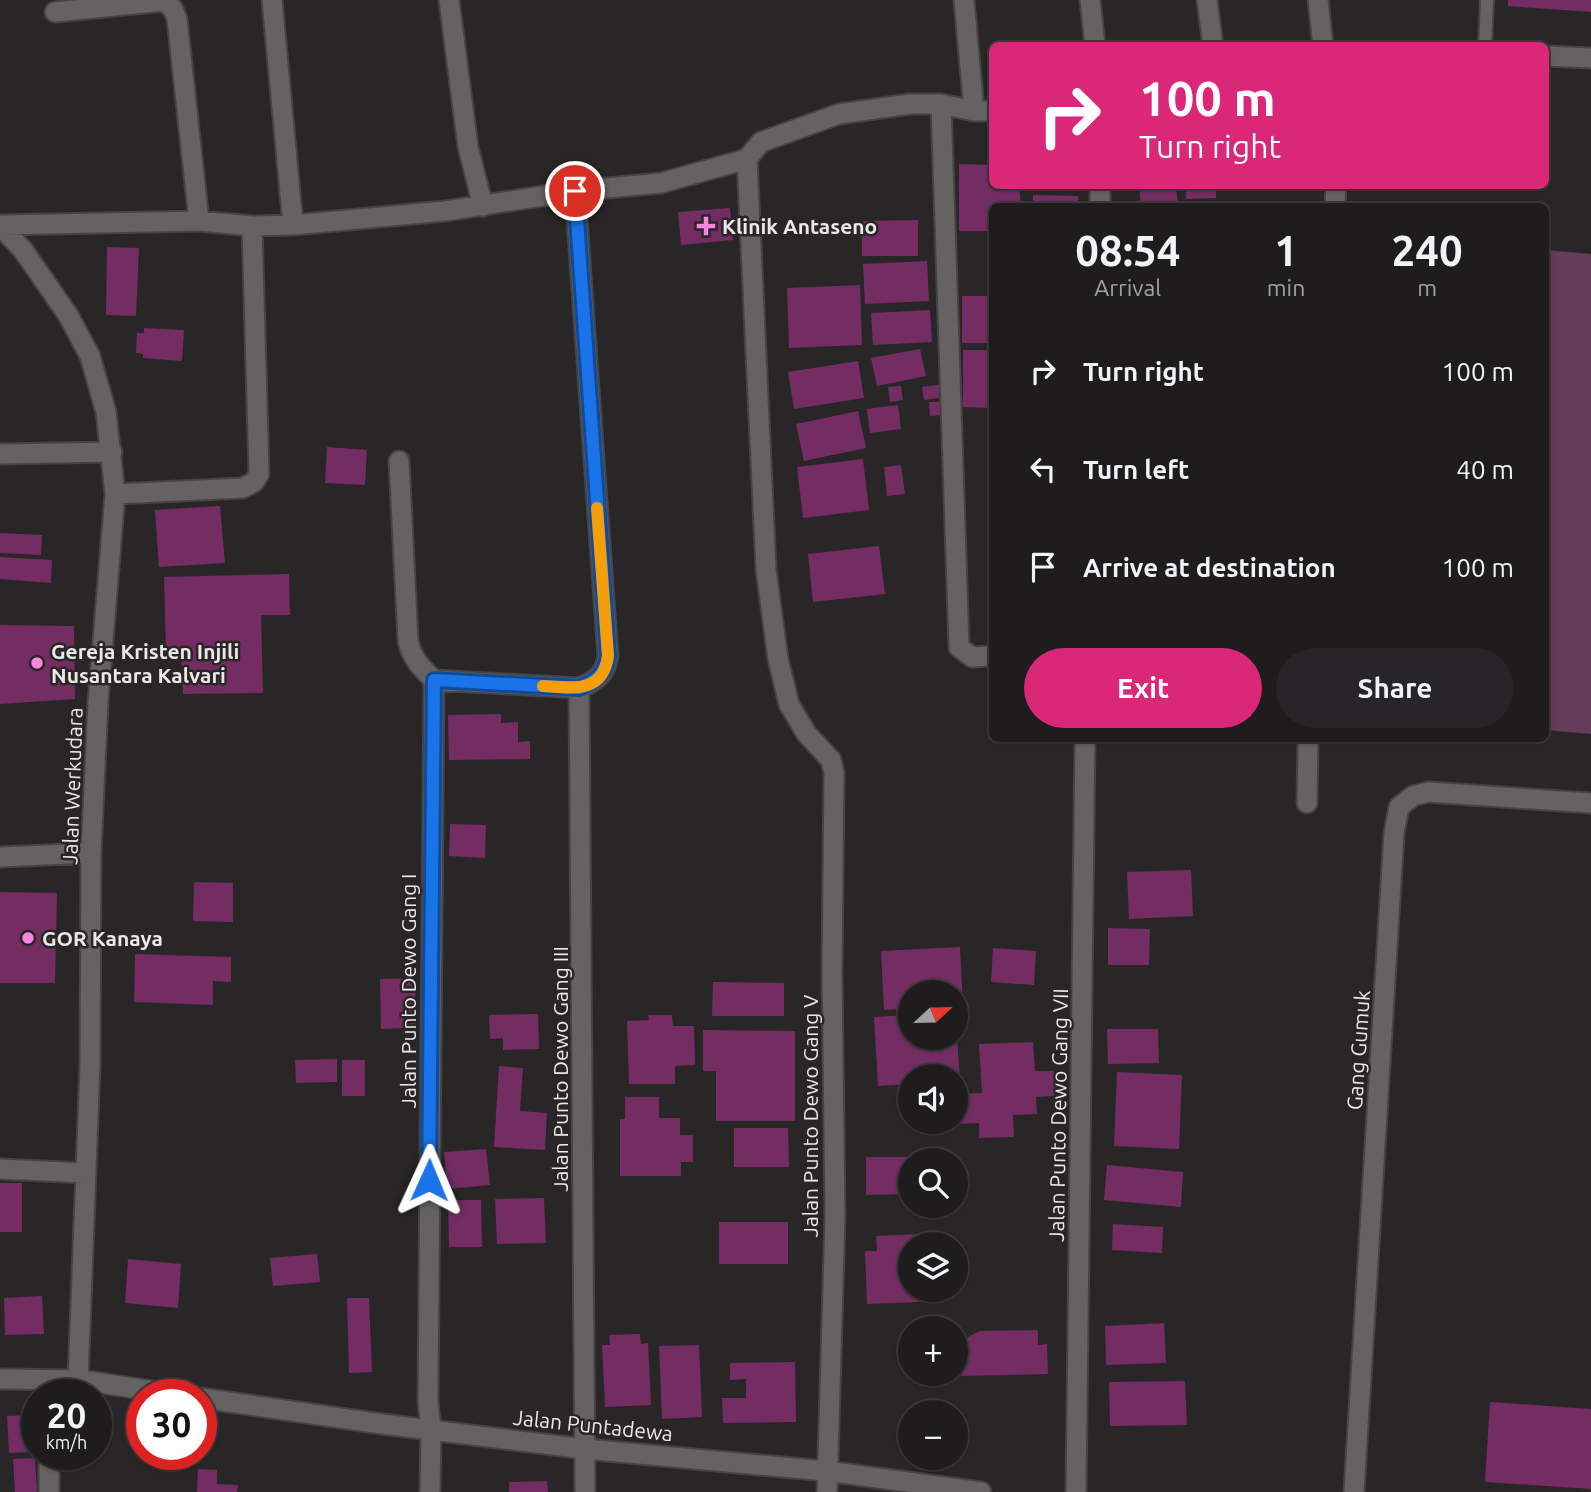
<!DOCTYPE html>
<meta charset="utf-8">
<style>
:root{--surface:#1f1c1e;--page:#272527;--text:#f1f3f6;--muted:#a1a1a4;--line:#3c3a3c;--accent:#db2777}
body{margin:0;font-family:Ubuntu,sans-serif;background:var(--page);color:var(--text);height:100vh;display:flex;flex-direction:column;font-size:26px;white-space:nowrap}
*{box-sizing:border-box;margin:0}
p{font-size:23px;color:var(--muted)}
.icon{flex:none;width:38px;height:38px;fill:none;stroke:currentColor;stroke-width:2;stroke-linecap:round;stroke-linejoin:round}
.map{position:relative;flex:1;overflow:hidden}
.sheet{position:absolute;left:989px;top:203px;width:560px;height:539px;display:flex;flex-direction:column;background:var(--surface);border-radius:10px;box-shadow:0 2px 5px #0004,0 0 0 2px var(--line)}
.sheet>*{flex:none}
.banner{position:absolute;left:989px;top:42px;width:560px;height:147px;border-radius:10px;box-shadow:0 2px 5px #0004,0 0 0 2px var(--line);background:#db2777;color:#fff;overflow:hidden}
.needle{width:46px;rotate:68deg}
.controls{position:absolute;left:898px;top:980px;display:grid;gap:14px}
.controls a{display:grid;place-items:center;width:70px;height:70px;border-radius:50%;background:var(--surface);box-shadow:0 2px 5px #0004,0 0 0 2px var(--line);font-size:35px}
.speed{position:absolute;left:21px;top:1379px;display:flex;gap:14px;font-size:35px;font-weight:700;text-align:center}
.speed>*{display:grid;place-content:center;width:91px;height:91px;border-radius:50%;background:var(--surface);box-shadow:0 2px 5px #0004,0 0 0 2px var(--line);line-height:1}
.speed small{font-size:18px;font-weight:400}
.speed .limit{border:10px solid #d22;background:#fff;color:#111}
.pin{position:absolute;display:grid;place-items:center;width:60px;height:60px;color:#fff;margin:-30px;border:4px solid #fff;border-radius:50%;box-shadow:0 2px 7px #0007}
.me{position:absolute;width:77px;margin:-38px;rotate:1deg;stroke-linejoin:round;filter:drop-shadow(0 0 5px #0008)}
.turn{display:flex;align-items:center;gap:24px;height:147px;padding:0 35px;font-size:32px}
.turn .icon{width:91px;height:91px;stroke-width:2.5}
.turn b{display:block;font-size:49px;line-height:60px}
.eta{display:flex;justify-content:space-evenly;align-items:center;height:119px;text-align:center}
.eta b{font-size:42px;font-weight:600;line-height:49px}
.cta{display:flex;gap:14px;margin-top:auto;padding:14px 35px}
.cta a{flex:1;height:80px;border-radius:42px;background:var(--accent);color:#fff;font-size:28px;font-weight:600;line-height:80px;text-align:center}
.cta a+a{background:var(--page);color:var(--text)}
ul{padding:0;list-style:none}
li{display:flex;align-items:center;gap:21px;height:98px;padding:0 35px}
li div{flex:1}
li b{display:block;font-size:26px}
li em{font-style:normal}
.map>svg:first-child{display:block}
.green{fill:#643b59}
.building{fill:#732d63}
.lines{fill:none;stroke-linecap:round;stroke-linejoin:round}
.service-casing{stroke:#464345;stroke-width:16}
.minor-casing{stroke:#464345;stroke-width:23}
.tertiary-casing{stroke:#464345;stroke-width:23}
.service{stroke:#656264;stroke-width:12}
.minor{stroke:#656264;stroke-width:19}
.tertiary{stroke:#656264;stroke-width:19}
.route-casing{stroke:#114b97;stroke-width:18}
.route{stroke:#1a73e8;stroke-width:12}
.slow{stroke:#f59e0b;stroke-width:12}
.poi-dot{fill:#fe85df;stroke:#292628;stroke-width:2.5}
.labels{text-anchor:middle;dominant-baseline:central;stroke-width:5;stroke-linejoin:round;paint-order:stroke}
.poi-label{font-size:21px;font-weight:bold;fill:#eae8e9;stroke:#292628;text-anchor:start}
.street-label{font-size:21px;fill:#eae8e9;stroke:#292628}
</style>
<div class="map">
<svg width="1591" height="1492" viewBox="0 0 1591 1492">
<rect width="100%" height="100%" fill="#292628"/>
<path class="green" d="M1545,250l46,4v480l-46,-4z"/>
<path class="building" d="M1508,0h83v12l-83,-6z
M959,164l33,1v21h27l2,20h-29v4h-4v21h-29z
M1139,186h37l2,20h-37z
M1185,186h31v12l-30,1z
M1033,195l45,1v10h-45z
M730,208l3,32 -52,5 -3,-33z
M918,220v36h-56v-35z
M107,247l32,1 -3,68 -30,-1z
M927,261l2,40 -64,3 -2,-40z
M860,285l2,60 -73,3 -2,-60z
M962,296h30v47h-30z
M930,310l2,32 -59,3 -2,-32z
M144,328l40,2 -2,31 -39,-3v-4l-7,-1 1,-20h7z
M920,349l6,27 -49,10 -6,-28z
M963,350h29v58l-29,-1z
M858,361l6,37 -70,11 -6,-37z
M944,384l1,13 -21,3 -2,-13z
M901,386l2,14 -13,2 -2,-15z
M929,402h13l1,13 -13,1z
M898,405l3,24 -31,4 -3,-24z
M858,411l8,37 -62,13 -8,-37z
M327,447l40,3 -2,35 -40,-2z
M863,459l6,51 -66,8 -6,-51z
M901,465l4,29 -18,2 -3,-29z
M220,506l5,57 -66,4 -4,-57z
M0,533l42,2 -1,20 -41,-2z
M879,546l6,48 -72,8 -5,-48z
M0,557l52,3 -1,23 -51,-4z
M289,574l1,41h-29l2,78 -80,1 -2,-42 -15,1 -2,-76z
M0,625l74,1 1,73 -75,5z
M501,714v9l17,-1v20l12,-1v18l-81,1 -1,-45z
M450,824l36,1 -1,33 -36,-2z
M1191,870l2,46 -64,3 -2,-47z
M194,882l39,1v39l-40,-1z
M0,892l57,1 -2,90h-55z
M1108,928l42,1 -1,36h-41z
M960,947l3,59h-7v-14h-46v16l-26,2 -3,-59z
M993,948l43,3 -2,34 -43,-3z
M135,954l96,3v25l-18,-1v24l-79,-3z
M415,978l1,50 -35,1 -1,-50z
M713,982l71,1v33h-72z
M538,1014l1,35 -36,1v-12l-13,1 -1,-24z
M648,1015h24l1,11h21l1,39 -20,1v18h-46l-2,-63 22,-1z
M910,1015v23h47l3,43h-4v-5h-46v8l-32,2 -4,-69z
M1107,1029h51l1,34 -51,1z
M703,1030l92,1v90h-79v-50h-13z
M1033,1042l2,29h19l1,25 -19,1 1,17 -24,1 1,22 -35,1v-15l-23,1v-30l26,-1 -3,-49z
M337,1059v23l-41,1 -1,-23z
M342,1060h23v36h-23z
M499,1066l24,2 -3,43 27,2 -2,37 -51,-3z
M1117,1072l65,3 -3,74 -65,-3z
M625,1097h34v21h21v17h13v27h-12v14h-61v-57h5z
M734,1128h54l1,39h-55z
M486,1149l4,36 -43,4 -3,-37z
M866,1157h56l1,3h-13v34l-44,1z
M1107,1165l76,7 -2,35 -77,-7z
M0,1183h22v49h-22z
M544,1198l2,45 -49,1 -2,-45z
M448,1200h33l1,47h-33z
M719,1222h69v42h-69z
M1113,1224l50,3 -1,26 -50,-3z
M920,1234v10h-10v46h34l1,11 -78,3 -2,-53h12l-1,-15z
M317,1254l3,28 -47,4 -3,-28z
M128,1259l53,5 -3,44 -53,-5z
M42,1296l2,38 -39,1 -1,-37z
M347,1298h22l3,74 -23,1z
M1164,1323l2,40 -60,2 -1,-39z
M1038,1330v15l9,-1 1,30 -91,2 -1,-33 24,-12z
M640,1334l1,10 7,-1 3,62 -46,2 -3,-62h8l-1,-10z
M699,1345l3,72 -40,2 -3,-73z
M795,1362l1,60 -73,1 -1,-25h24v-19l-16,1v-17z
M1185,1381l2,44 -77,1 -1,-44z
M1490,1402l101,7v80l-106,-7z
M32,1415l2,37 -25,1 -2,-37z
M35,1458l2,34h-22l-2,-33z
M198,1469l19,1v14l21,1 -1,7h-40z
M547,1481l1,11h-39v-10z"/>
<g class="lines">
<g class="service-casing">
<path id="service" d="M1485,46l2,-46"/>
</g>
<g class="minor-casing">
<path id="minor" d="M272,0l21,225
M449,0l19,147 15,59
M964,0l10,111
M1090,0l5,46
M1207,0l6,46
M1318,0l5,46
M55,12l109,-11 9,8 4,10 22,202
M1545,56l46,2
M941,104l18,543 13,10 20,-1
M1100,206v-20
M1335,206l1,-20
M0,225l199,-4 53,5 41,-1 152,-14 130,-20 86,-8 86,-24
M0,226l23,24 45,65 22,41 16,56 9,82 -17,208 -7,151 -1,212 -12,315
M0,454l112,-2
M399,461l9,180c4,17 13,27 26,39l145,8c17,-7 26,-13 29,-32l-33,-465
M115,494l128,-6 11,-6 5,-8 -7,-248
M579,688l6,804
M1307,803l1,-65
M0,857l91,-4
M0,1169l86,4
M48,1380v15
M49,1454v38
M430,1492l1,-63 -3,-27 6,-722
M827,1492l8,-275 -3,-246 2,-198 -3,-13 -25,-27 -17,-29 -11,-45 -12,-89 -19,-411 14,-17 78,-28 71,-10h31l33,7h18
M1076,1492l9,-754
M1354,1492l40,-659 5,-26 14,-11 15,-4 163,11"/>
</g>
<g class="tertiary-casing">
<path id="tertiary" d="M0,1379l81,1 98,15
M201,1398l181,26 203,25 241,22 155,21"/>
</g>
<use href="#service" class="service"/>
<use href="#minor" class="minor"/>
<use href="#tertiary" class="tertiary"/>
</g>
<g class="lines">
<g class="route-casing">
<path id="route" d="M429,1180l5,-500 145,8c17,-7 26,-13 29,-32l-33,-465"/>
</g>
<use href="#route" class="route"/>
<path class="slow" d="M543,686c29,2 60,8 65,-30l-11,-148"/>
</g>
<g class="poi-dot">
<path d="M702.5 215.5h7v7h7v7h-7v7h-7v-7h-7v-7h7z"/>
<circle cx="37" cy="663" r="7"/>
<circle cx="28" cy="938" r="7"/>
</g>
<g class="labels">
<g class="poi-label">
<text x="722" y="226">Klinik Antaseno</text>
<text x="51" y="651">Gereja Kristen Injili<tspan x="51" dy="24">Nusantara Kalvari</tspan></text>
<text x="42" y="938">GOR Kanaya</text>
</g>
<g class="street-label">
<text transform="translate(72 786) rotate(-88)">Jalan Werkudara</text>
<text transform="translate(408 991) rotate(-90)">Jalan Punto Dewo Gang I</text>
<text transform="translate(1358 1050) rotate(-86)">Gang Gumuk</text>
<text transform="translate(560 1069) rotate(-90)">Jalan Punto Dewo Gang III</text>
<text transform="translate(1058 1115) rotate(-89)">Jalan Punto Dewo Gang VII</text>
<text transform="translate(810 1116) rotate(-90)">Jalan Punto Dewo Gang V</text>
<text transform="translate(593 1425) rotate(6)">Jalan Puntadewa</text>
</g>
</g>
</svg>
<div class="controls">
<a><svg class="needle" viewBox="-14 -14 28 28"><path d="M0-13l5 13h-10z" fill="#e53935"/><path d="M0 13l5-13h-10z" fill="#a1a1a4"/></svg></a>
<a><svg class="icon" aria-label="sound" viewBox="0 0 24 24"><path d="M4 9h4l5-4v14l-5-4H4zM17 9q2 3 0 6"/></svg></a>
<a><svg class="icon" aria-label="search" viewBox="0 0 24 24"><circle cx="10" cy="10" r="6"/><path d="M15 15l6 6"/></svg></a>
<a><svg class="icon" aria-label="layers" viewBox="0 0 24 24"><path d="M12 4l9 5-9 5-9-5zM3 14l9 5 9-5"/></svg></a>
<a>+</a>
<a>−</a>
</div>
<div class="speed"><div>20<small>km/h</small></div><div class="limit">30</div></div>
<div class="pin" style="left:575px;top:191px;background:#d93025"><svg class="icon" aria-label="arrive" viewBox="0 0 24 24"><path d="M6 21V4h12l-3 4 3 4H6"/></svg></div>
<svg class="me" style="left:429px;top:1180px" viewBox="-20 -20 40 40"><path d="M0-17L14 15 0 8-14 15z" fill="#1a73e8" stroke="#fff" stroke-width="4"/></svg>
<div class="banner">
<div class="turn"><svg class="icon" aria-label="right" viewBox="0 0 24 24"><path d="M7 20v-9h11M14 6l5 5-5 5"/></svg><div><b>100 m</b>Turn right</div></div>
</div>
<section class="sheet">
<div class="eta">
<div><b>08:54</b><p>Arrival</p></div>
<div><b>1</b><p>min</p></div>
<div><b>240</b><p>m</p></div>
</div>
<ul>
<li><svg class="icon" aria-label="right" viewBox="0 0 24 24"><path d="M7 20v-9h11M14 6l5 5-5 5"/></svg><div><b>Turn right</b></div><em>100 m</em></li>
<li><svg class="icon" aria-label="left" viewBox="0 0 24 24"><path d="M17 20v-9H6M10 6l-5 5 5 5"/></svg><div><b>Turn left</b></div><em>40 m</em></li>
<li><svg class="icon" aria-label="arrive" viewBox="0 0 24 24"><path d="M6 21V4h12l-3 4 3 4H6"/></svg><div><b>Arrive at destination</b></div><em>100 m</em></li>
</ul>
<div class="cta"><a>Exit</a><a>Share</a></div>
</section>
</div>
